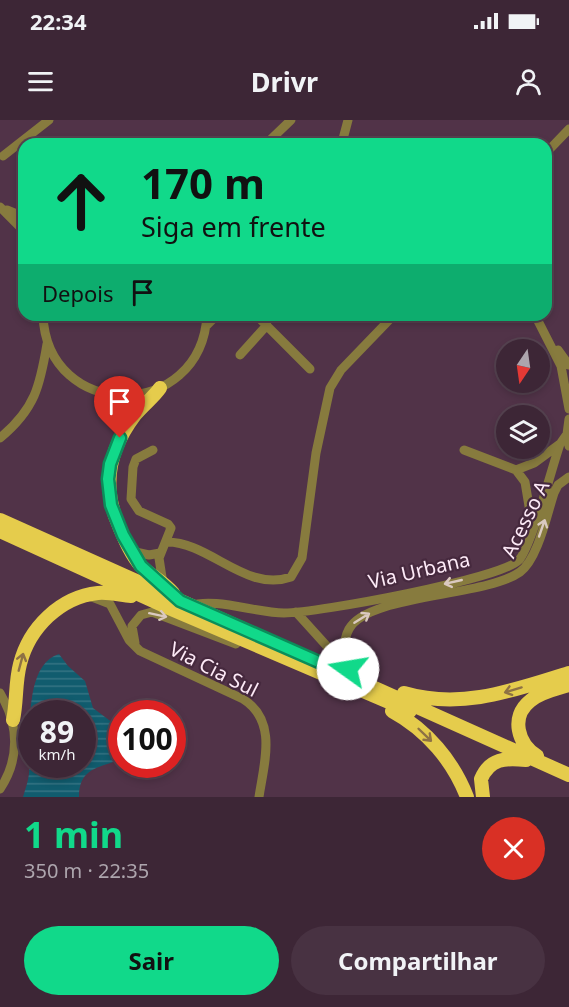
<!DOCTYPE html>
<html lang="pt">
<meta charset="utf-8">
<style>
:root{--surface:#3d2636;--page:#483242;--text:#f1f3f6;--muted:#ada5ad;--line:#564351;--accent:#11d98a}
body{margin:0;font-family:"Noto Sans",sans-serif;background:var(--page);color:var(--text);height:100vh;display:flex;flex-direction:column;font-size:22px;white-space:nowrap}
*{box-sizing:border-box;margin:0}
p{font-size:20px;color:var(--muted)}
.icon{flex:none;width:33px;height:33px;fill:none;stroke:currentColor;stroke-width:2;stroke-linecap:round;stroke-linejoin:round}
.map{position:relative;height:677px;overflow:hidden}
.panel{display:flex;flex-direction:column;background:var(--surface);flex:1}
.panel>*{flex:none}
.top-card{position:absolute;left:18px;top:18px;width:534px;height:183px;border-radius:18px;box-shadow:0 3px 9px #0003,0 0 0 2px var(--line);background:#11d98a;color:#111;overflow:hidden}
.needle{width:39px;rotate:193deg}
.controls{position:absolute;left:496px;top:219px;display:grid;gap:12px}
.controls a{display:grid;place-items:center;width:54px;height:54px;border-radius:50%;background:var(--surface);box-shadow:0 3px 9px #0003,0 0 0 2px var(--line);font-size:30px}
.speed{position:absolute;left:18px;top:580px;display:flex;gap:12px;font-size:30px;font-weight:700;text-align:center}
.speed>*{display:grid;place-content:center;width:78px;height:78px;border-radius:50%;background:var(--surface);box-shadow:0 3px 9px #0003,0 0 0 2px var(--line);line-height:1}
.speed small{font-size:15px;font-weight:400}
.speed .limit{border:9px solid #d22;background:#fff;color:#111}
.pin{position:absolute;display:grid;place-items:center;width:51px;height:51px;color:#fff;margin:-62px -26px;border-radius:50% 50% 50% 0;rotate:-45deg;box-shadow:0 0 6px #0007}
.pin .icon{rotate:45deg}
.me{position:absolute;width:66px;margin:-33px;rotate:283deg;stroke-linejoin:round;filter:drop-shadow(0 0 4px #0008)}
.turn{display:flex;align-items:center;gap:21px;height:126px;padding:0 24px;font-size:27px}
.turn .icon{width:78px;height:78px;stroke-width:2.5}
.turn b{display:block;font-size:42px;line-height:51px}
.then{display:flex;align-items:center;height:57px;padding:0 24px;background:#0003;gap:12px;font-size:22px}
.round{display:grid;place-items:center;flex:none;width:63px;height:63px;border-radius:32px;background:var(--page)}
.headline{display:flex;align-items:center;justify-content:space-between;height:102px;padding:0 24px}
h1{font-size:36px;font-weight:700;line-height:45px;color:var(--accent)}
.button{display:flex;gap:12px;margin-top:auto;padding:12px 24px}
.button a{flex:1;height:69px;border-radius:36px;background:var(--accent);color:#111;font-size:24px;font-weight:700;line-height:69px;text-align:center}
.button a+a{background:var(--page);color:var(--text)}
.status{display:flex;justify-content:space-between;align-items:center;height:42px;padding:0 30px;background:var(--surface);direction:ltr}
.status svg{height:16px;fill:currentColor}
header{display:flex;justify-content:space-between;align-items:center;height:78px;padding:0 24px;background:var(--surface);font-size:27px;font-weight:700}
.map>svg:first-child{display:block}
.water{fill:url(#water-rules);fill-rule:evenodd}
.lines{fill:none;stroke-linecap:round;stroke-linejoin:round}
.minor{stroke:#877b3e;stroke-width:9}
.highway{stroke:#e5cc4c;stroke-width:14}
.oneway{stroke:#dac9c0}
.oneway2{stroke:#8e7244}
.route-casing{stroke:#0b8d5a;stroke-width:15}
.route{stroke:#11d98a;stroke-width:10}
.labels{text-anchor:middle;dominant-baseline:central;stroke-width:4.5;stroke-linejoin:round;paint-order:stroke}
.street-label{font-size:20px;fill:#fdeaf7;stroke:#46293e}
</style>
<div class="status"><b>22:34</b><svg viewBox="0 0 49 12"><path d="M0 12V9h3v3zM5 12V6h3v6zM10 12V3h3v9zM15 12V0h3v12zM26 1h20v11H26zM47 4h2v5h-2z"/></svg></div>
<header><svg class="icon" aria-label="menu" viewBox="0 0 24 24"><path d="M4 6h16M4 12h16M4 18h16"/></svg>Drivr<svg class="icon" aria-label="person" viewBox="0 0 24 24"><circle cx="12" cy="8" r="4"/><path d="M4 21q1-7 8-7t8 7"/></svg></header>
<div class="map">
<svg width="569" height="677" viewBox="0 0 569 677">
<defs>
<pattern id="water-rules" width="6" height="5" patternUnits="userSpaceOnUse" patternTransform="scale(1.5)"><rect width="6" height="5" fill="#115c6e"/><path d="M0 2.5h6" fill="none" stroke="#357483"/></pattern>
</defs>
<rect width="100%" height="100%" fill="#513348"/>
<path class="water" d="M59,534l9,12 17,15 8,27 28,21v30c-21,9 -42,8 -42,38h-56c2,-7 5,-15 6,-23 3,-32 -8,-108 30,-120zM32,594h50v51h-50z"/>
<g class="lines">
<path class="minor" d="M266,24l25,-24
M335,24l8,-5 5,-19
M546,33l23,-24
M3,36l46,-36
M0,87l24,24
M7,90l17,7
M43,195c4,107 158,107 164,0
M256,195l54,54
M535,195l26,51 8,43
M206,206l11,-11
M558,230l11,15
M240,235l27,-30
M569,299l-2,15 2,12
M0,318c35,-29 40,-52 47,-94
M153,330l-17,9 -3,8 -2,32 8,12 29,13 3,4 -12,30 4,26
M464,330l52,20
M516,350l9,12 7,42
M516,350l18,-7 26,-19
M167,422c43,0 79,51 124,35l11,-19 14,-105 14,-65 11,-18 53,-55
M131,431l18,4 11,-2
M92,477l18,7 19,36 11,11 103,48c35,22 21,64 16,98
M190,486c24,-9 66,7 94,7 33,0 217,-34 235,-53 13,-15 33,-93 41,-116l7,-10
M296,492l38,42 6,12
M135,523l-3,-17 9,-11 11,-3 84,32
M348,549c-4,-13 -6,-27 1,-40 19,-35 136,-32 171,-57 18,-13 27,-58 34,-79l4,-8 11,-8
M0,573c19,31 20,66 0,96"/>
<path class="highway" d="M160,268c-7,10 -17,17 -25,27 -26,34 -34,71 -16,111 6,14 12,29 22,40 10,10 23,16 32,27
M0,400l569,255
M0,411l162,74 248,106
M404,573c58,17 110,-3 165,-20
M392,591c35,19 61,50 75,86
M13,600c4,-18 2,-37 7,-56 9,-36 40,-67 78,-71 11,-1 22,2 33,3
M537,636c-19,-12 -27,-39 -7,-55 10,-9 26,-12 39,-16
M483,677l-2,-18c9,-21 24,-21 45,-19"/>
</g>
<defs><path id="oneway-shaft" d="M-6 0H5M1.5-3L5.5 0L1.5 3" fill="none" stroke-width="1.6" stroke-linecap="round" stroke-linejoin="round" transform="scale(1.5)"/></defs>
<g class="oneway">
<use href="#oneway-shaft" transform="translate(542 408) rotate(-71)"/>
<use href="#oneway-shaft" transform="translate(453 462) rotate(167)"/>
<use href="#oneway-shaft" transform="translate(158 495) rotate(12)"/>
<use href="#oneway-shaft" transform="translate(362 498) rotate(-32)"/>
</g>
<g class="oneway2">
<use href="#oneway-shaft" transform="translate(21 542) rotate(-75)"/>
<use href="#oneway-shaft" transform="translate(513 570) rotate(163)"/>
<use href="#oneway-shaft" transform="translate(425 615) rotate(44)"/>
</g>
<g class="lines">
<g class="route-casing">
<path id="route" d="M120,318l-10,26 -2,15 3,26 12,30 18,31 39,35 141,62 27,6"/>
</g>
<use href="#route" class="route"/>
</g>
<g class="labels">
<g class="street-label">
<text transform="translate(525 399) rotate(-64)">Acesso A</text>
<text transform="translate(419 450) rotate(-13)">Via Urbana</text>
<text transform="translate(214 549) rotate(27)">Via Cia Sul</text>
</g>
</g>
</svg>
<div class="controls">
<a><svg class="needle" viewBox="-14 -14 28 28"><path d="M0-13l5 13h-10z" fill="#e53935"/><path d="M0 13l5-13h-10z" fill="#ada5ad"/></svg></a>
<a><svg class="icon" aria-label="layers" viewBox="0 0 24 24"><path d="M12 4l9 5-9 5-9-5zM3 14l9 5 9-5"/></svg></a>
</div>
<div class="speed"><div>89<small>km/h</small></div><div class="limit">100</div></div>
<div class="pin" style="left:120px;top:318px;background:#d93025"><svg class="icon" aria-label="arrive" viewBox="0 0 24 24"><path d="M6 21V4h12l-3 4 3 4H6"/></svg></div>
<svg class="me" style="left:348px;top:549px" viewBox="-20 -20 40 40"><circle r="19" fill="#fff"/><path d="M0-13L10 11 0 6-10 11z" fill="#11d98a"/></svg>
<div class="top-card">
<div class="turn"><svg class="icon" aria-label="ahead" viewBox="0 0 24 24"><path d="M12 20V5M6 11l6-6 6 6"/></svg><div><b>170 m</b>Siga em frente</div></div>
<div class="then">Depois<svg class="icon" aria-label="arrive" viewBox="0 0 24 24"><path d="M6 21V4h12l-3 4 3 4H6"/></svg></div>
</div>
</div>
<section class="panel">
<div class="headline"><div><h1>1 min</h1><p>350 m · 22:35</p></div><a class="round" style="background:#d93025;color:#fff"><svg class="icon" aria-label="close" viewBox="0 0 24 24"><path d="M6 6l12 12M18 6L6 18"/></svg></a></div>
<div class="button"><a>Sair</a><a>Compartilhar</a></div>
</section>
